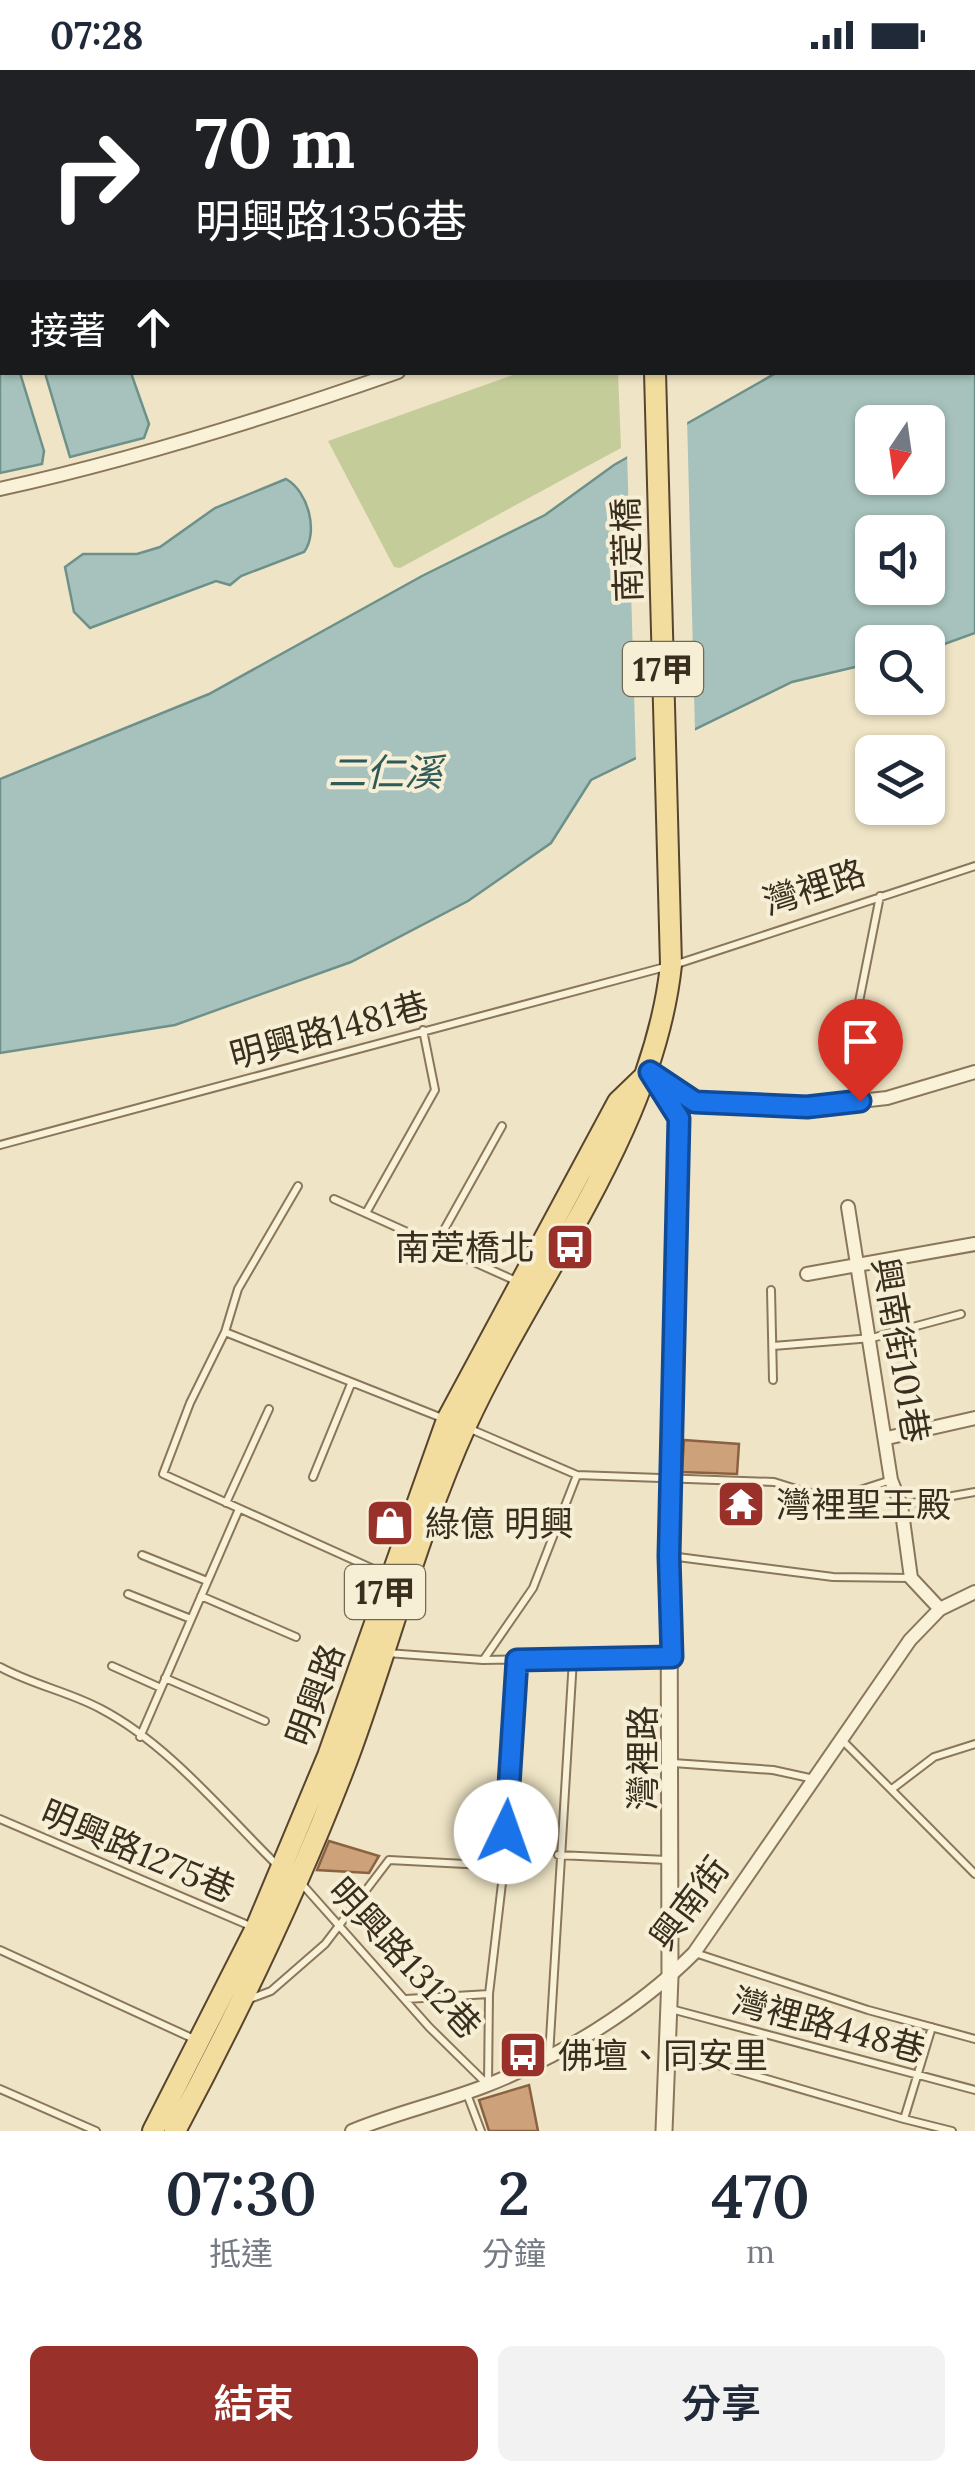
<!DOCTYPE html>
<html lang="zh-TW">
<meta charset="utf-8">
<style>
:root{--surface:#fff;--page:#f2f2f3;--text:#1f2937;--muted:#747a83;--accent:#9a302a}
body{margin:0;font-family:Lora,"Noto Sans TC",serif;background:var(--page);color:var(--text);height:100vh;display:flex;flex-direction:column;font-size:38px;white-space:nowrap}
*{box-sizing:border-box;margin:0}
p{font-size:32px;color:var(--muted)}
.icon{flex:none;width:55px;height:55px;fill:none;stroke:currentColor;stroke-width:2;stroke-linecap:round;stroke-linejoin:round}
.map{position:relative;height:2061px;overflow:hidden}
.details{display:flex;flex-direction:column;background:var(--surface);flex:1}
.details>*{flex:none}
.top-card{position:absolute;left:0px;top:0px;width:975px;height:305px;box-shadow:0 2px 8px #0004;background:#202124;color:#fff;overflow:hidden}
.needle{width:65px;rotate:193deg}
.controls{position:absolute;left:855px;top:335px;display:grid;gap:20px}
.controls a{display:grid;place-items:center;width:90px;height:90px;border-radius:15px;background:var(--surface);box-shadow:0 2px 8px #0004;font-size:50px}
.pin{position:absolute;display:grid;place-items:center;width:85px;height:85px;color:#fff;margin:-102px -42px;border-radius:50% 50% 50% 0;rotate:-45deg;box-shadow:0 0 10px #0007}
.pin .icon{rotate:45deg}
.me{position:absolute;width:110px;margin:-55px;rotate:3deg;stroke-linejoin:round;filter:drop-shadow(0 0 8px #0008)}
.turn{display:flex;align-items:center;gap:35px;height:210px;padding:0 30px;font-size:45px}
.turn .icon{width:130px;height:130px;stroke-width:2.5}
.turn b{display:block;font-size:70px;line-height:85px}
.then{display:flex;align-items:center;height:95px;padding:0 30px;background:#0003;gap:20px;font-size:38px}
.eta{display:flex;justify-content:space-evenly;align-items:center;height:170px;text-align:center}
.eta b{font-size:60px;font-weight:600;line-height:70px}
.primary-button{display:flex;gap:20px;margin-top:auto;padding:20px 30px}
.primary-button a{flex:1;height:115px;border-radius:15px;background:var(--accent);color:#fff;font-size:40px;font-weight:600;line-height:115px;text-align:center}
.primary-button a+a{background:var(--page);color:var(--text)}
.status{display:flex;justify-content:space-between;align-items:center;height:70px;padding:0 50px;background:var(--surface);direction:ltr}
.status svg{height:28px;fill:currentColor}
.map>svg:first-child{display:block}
.green{fill:#c4cd99}
.water{fill:#a7c2bc;stroke:#6d918a;stroke-width:2.5;fill-rule:evenodd}
.pier{fill:#efe5c6}
.building{fill:#cda27b;stroke:#8a6241;stroke-width:2.5}
.lines{fill:none;stroke-linecap:round;stroke-linejoin:round}
.service-casing{stroke:#8a775b;stroke-width:10}
.minor-casing{stroke:#8a775b;stroke-width:16}
.tertiary-casing{stroke:#8a775b;stroke-width:19}
.primary-casing{stroke:#58452f;stroke-width:24}
.service{stroke:#f9f2d9;stroke-width:6}
.minor{stroke:#f9f2d9;stroke-width:12}
.tertiary{stroke:#f9f2d9;stroke-width:15}
.primary{stroke:#f2dd9e;stroke-width:20}
.route-casing{stroke:#114b97;stroke-width:25}
.route{stroke:#1a73e8;stroke-width:18}
.labels{text-anchor:middle;dominant-baseline:central;stroke-width:8;stroke-linejoin:round;paint-order:stroke}
.shield{fill:#f6efd5;stroke:#726856;stroke-width:2.5}
.shield-label{font-size:32px;font-weight:bold;fill:#3a2e1f}
.street-label{font-size:35px;fill:#3a2e1f;stroke:#f6efd5}
.poi-label{font-size:35px;fill:#3a2e1f;stroke:#f6efd5;text-anchor:start}
.water-label{font-size:38px;font-style:italic;fill:#2e5a5a;stroke:#f6efd5}
</style>
<div class="status"><b>07:28</b><svg viewBox="0 0 49 12"><path d="M0 12V9h3v3zM5 12V6h3v6zM10 12V3h3v9zM15 12V0h3v12zM26 1h20v11H26zM47 4h2v5h-2z"/></svg></div>
<div class="map">
<svg width="975" height="2061" viewBox="0 0 975 2061">
<rect width="100%" height="100%" fill="#efe5c6"/>
<path class="green" d="M521,302l97,1 3,75 -221,120 -6,-1 -66,-126z"/>
<path class="water" d="M975,216v347l-47,17v-8h-56v21l-80,19 -201,98 -40,63 -83,58 -117,61 -176,63 -175,28v-274l209,-85 213,-118 123,-61 69,-50 162,-92 196,-1zM872,352h56v56h-56zM872,462h56v56h-56z
M0,234l2,68 18,1 24,78 -2,13 -42,9z
M45,303h86l18,51 -5,14 -74,19z
M286,409c22,12 33,53 18,73l-63,24 -11,9 -14,-4 -126,47 -16,-16 -9,-45 18,-13h54l23,-7 55,-39z"/>
<path class="pier" d="M687,347l8,315 -59,29 -9,-310z"/>
<path class="building" d="M684,1370l55,4 -2,30 -55,-2z
M733,1418l19,2 -3,29 -19,-1z
M329,1771l50,15 -10,17 -52,-3z
M529,2015l9,46h-49l-10,-31z"/>
<g class="lines">
<g class="service-casing">
<path id="service" d="M677,894l298,-98
M855,952l25,-126
M0,1075l665,-178
M298,1116l-60,103 -13,43 -35,71 -27,71 226,102
M334,1129l182,82
M366,1143l69,-123 -12,-60
M435,1176l67,-120
M771,1220l2,90
M225,1262l217,86
M773,1276l99,-8 89,-24
M468,1358l109,47 197,7 35,11 48,-2 34,-11
M313,1407l38,-93
M226,1433l43,-94
M902,1435l73,-13
M142,1485l65,26
M670,1486l163,21 78,1
M128,1524l63,25
M201,1526l95,41
M387,1583l96,7 186,-3
M484,1589l49,-71 44,-113
M112,1596l49,22
M0,1597c33,18 70,25 101,42 67,35 122,103 176,156
M165,1608l100,43
M140,1667l99,-228
M843,1671l132,133
M673,1693l100,7 41,9
M892,1719l42,-32 41,-13
M0,1749l255,109
M558,1785l109,5
M302,1814l127,143 58,57
M0,1880l194,89
M695,1883l173,57 107,29
M406,1929l83,-5 15,-128 13,-206
M247,1930l24,-9 54,-47 64,-84 115,6
M671,1939l304,81
M670,1981l234,68 28,-92
M549,1986l24,-397
M488,2014l1,-90
M0,2019l96,42
M467,2024l14,37
M904,2049l48,12"/>
</g>
<g class="minor-casing">
<path id="minor" d="M850,0v2
M660,2l1,-2
M744,2l1,-2
M972,98l3,-1
M0,419c135,-30 267,-71 398,-117
M650,1003l45,29 112,5 80,-9 88,-26
M848,1137l43,273 10,25 10,73 29,31
M807,1204l168,-30
M887,1368l88,-20
M352,2061c43,-18 89,-28 133,-45 76,-30 151,-75 209,-133l216,-313 30,-31 35,-17"/>
</g>
<g class="tertiary-casing">
<path id="tertiary" d="M649,1003l30,45 -10,438 1,421 -6,154"/>
</g>
<g class="primary-casing">
<path id="primary" d="M645,0v2
M153,2061l103,-203 72,-172 119,-336 171,-318 26,-25
M175,2061c64,-120 123,-243 172,-371 41,-110 70,-227 119,-335 69,-150 187,-293 205,-460l-16,-593"/>
</g>
<use href="#service" class="service"/>
<use href="#minor" class="minor"/>
<use href="#tertiary" class="tertiary"/>
<use href="#primary" class="primary"/>
</g>
<g class="lines">
<g class="route-casing">
<path id="route" d="M506,1762l11,-172 155,-3 -3,-101 10,-438 -29,-46 45,30 112,5 53,-6"/>
</g>
<use href="#route" class="route"/>
</g>
<defs>
<g id="bus-square" transform="scale(2.5)"><rect x="-9" y="-9" width="18" height="18" rx="4" fill="#9a302a" stroke="#f6efd5"/><path d="M-5-6H5V4H4V6H2V4H-2V6H-4V4H-5ZM-3.5-4V0h7V-4ZM-3.5 1.2v1.5H-2V1.2ZM2 1.2v1.5H3.5V1.2Z" fill="#fff"/></g>
<g id="temple-square" transform="scale(2.5)"><rect x="-9" y="-9" width="18" height="18" rx="4" fill="#9a302a" stroke="#f6efd5"/><path d="M0-6L5-2H3V0L6.5 2.5H4V6H1.5V3h-3V6H-4V2.5H-6.5L-3 0V-2H-5Z" fill="#fff"/></g>
<g id="shop-square" transform="scale(2.5)"><rect x="-9" y="-9" width="18" height="18" rx="4" fill="#9a302a" stroke="#f6efd5"/><path d="M-5-2.5h2.3a2.7 3.5 0 0 1 5.4 0H5L5.5 6h-11ZM-1.5-2.5h3a1.5 2.3 0 0 0-3 0Z" fill="#fff"/></g>
</defs>
<g fill-rule="evenodd">
<use href="#bus-square" x="570" y="1177"/>
<use href="#temple-square" x="741" y="1434"/>
<use href="#shop-square" x="390" y="1453"/>
<use href="#bus-square" x="523" y="1985"/>
</g>
<g class="labels">
<g class="shield">
<rect x="623" y="572" width="80" height="54" rx="8"/>
<rect x="345" y="1495" width="80" height="54" rx="8"/>
</g>
<g class="shield-label">
<text x="663" y="599">17甲</text>
<text x="385" y="1522">17甲</text>
</g>
<g class="street-label">
<text transform="translate(627 480) rotate(-92)">南萣橋</text>
<text transform="translate(814 817) rotate(-18)">灣裡路</text>
<text transform="translate(329 960) rotate(-15)">明興路1481巷</text>
<text transform="translate(901 1280) rotate(80)">興南街101巷</text>
<text transform="translate(315 1625) rotate(-70)">明興路</text>
<text transform="translate(642 1688) rotate(-90)">灣裡路</text>
<text transform="translate(138 1781) rotate(23)">明興路1275巷</text>
<text transform="translate(689 1833) rotate(-53)">興南街</text>
<text transform="translate(405 1888) rotate(47)">明興路1312巷</text>
<text transform="translate(829 1955) rotate(15)">灣裡路448巷</text>
</g>
<g class="poi-label">
<text x="535" y="1177" text-anchor="end">南萣橋北</text>
<text x="776" y="1434">灣裡聖王殿</text>
<text x="425" y="1453">綠億 明興</text>
<text x="558" y="1985">佛壇、同安里</text>
</g>
<g class="water-label">
<text x="385" y="702">二仁溪</text>
</g>
</g>
</svg>
<div class="controls">
<a><svg class="needle" viewBox="-14 -14 28 28"><path d="M0-13l5 13h-10z" fill="#e53935"/><path d="M0 13l5-13h-10z" fill="#747a83"/></svg></a>
<a><svg class="icon" aria-label="sound" viewBox="0 0 24 24"><path d="M4 9h4l5-4v14l-5-4H4zM17 9q2 3 0 6"/></svg></a>
<a><svg class="icon" aria-label="search" viewBox="0 0 24 24"><circle cx="10" cy="10" r="6"/><path d="M15 15l6 6"/></svg></a>
<a><svg class="icon" aria-label="layers" viewBox="0 0 24 24"><path d="M12 4l9 5-9 5-9-5zM3 14l9 5 9-5"/></svg></a>
</div>
<div class="pin" style="left:860px;top:1031px;background:#d93025"><svg class="icon" aria-label="arrive" viewBox="0 0 24 24"><path d="M6 21V4h12l-3 4 3 4H6"/></svg></div>
<svg class="me" style="left:506px;top:1762px" viewBox="-20 -20 40 40"><circle r="19" fill="#fff"/><path d="M0-13L10 11 0 6-10 11z" fill="#1a73e8"/></svg>
<div class="top-card">
<div class="turn"><svg class="icon" aria-label="right" viewBox="0 0 24 24"><path d="M7 20v-9h11M14 6l5 5-5 5"/></svg><div><b>70 m</b>明興路1356巷</div></div>
<div class="then">接著<svg class="icon" aria-label="ahead" viewBox="0 0 24 24"><path d="M12 20V5M6 11l6-6 6 6"/></svg></div>
</div>
</div>
<section class="details">
<div class="eta">
<div><b>07:30</b><p>抵達</p></div>
<div><b>2</b><p>分鐘</p></div>
<div><b>470</b><p>m</p></div>
</div>
<div class="primary-button"><a>結束</a><a>分享</a></div>
</section>
